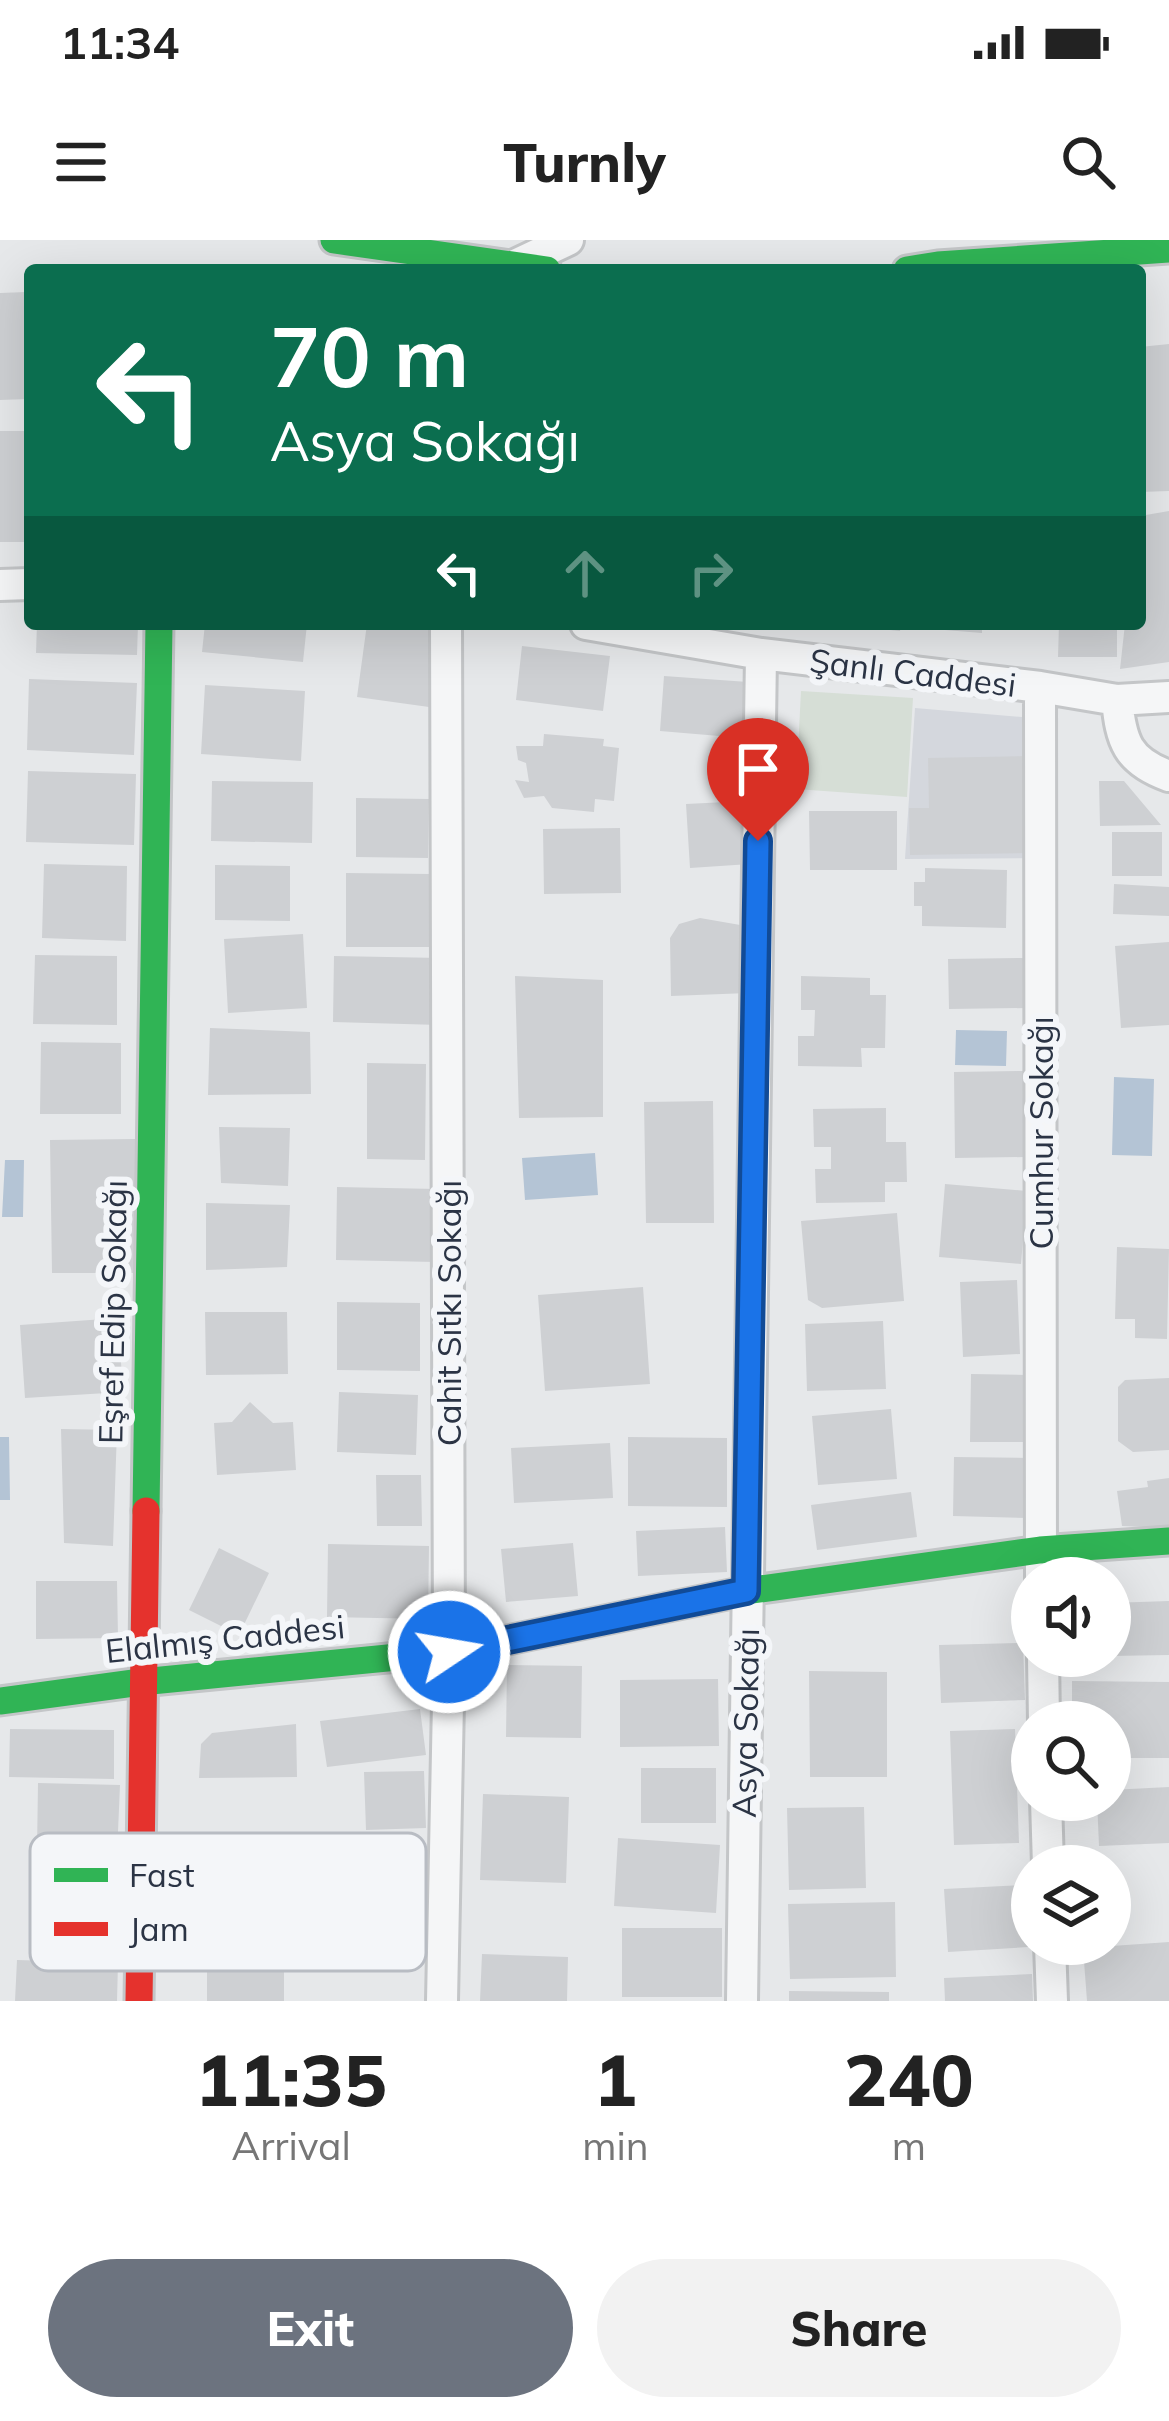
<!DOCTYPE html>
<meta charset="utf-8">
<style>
:root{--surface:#fff;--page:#f2f2f2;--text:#222;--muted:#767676;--accent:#6c737f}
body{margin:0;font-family:Mulish,sans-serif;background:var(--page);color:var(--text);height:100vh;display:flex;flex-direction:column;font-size:45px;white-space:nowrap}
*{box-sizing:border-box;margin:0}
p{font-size:39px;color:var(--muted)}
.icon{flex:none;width:66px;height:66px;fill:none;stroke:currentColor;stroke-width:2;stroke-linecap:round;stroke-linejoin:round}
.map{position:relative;height:1761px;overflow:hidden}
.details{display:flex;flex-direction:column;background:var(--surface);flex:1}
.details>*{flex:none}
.top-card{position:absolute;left:24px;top:24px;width:1122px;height:366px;border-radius:12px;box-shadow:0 12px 48px #0002;background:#0b6e4f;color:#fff;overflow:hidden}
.controls{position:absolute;left:1011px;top:1317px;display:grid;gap:24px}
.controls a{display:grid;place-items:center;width:120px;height:120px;border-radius:50%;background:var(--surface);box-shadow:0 12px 48px #0002;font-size:60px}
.pin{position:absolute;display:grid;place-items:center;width:102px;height:102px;color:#fff;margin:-123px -51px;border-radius:50% 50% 50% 0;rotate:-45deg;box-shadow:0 0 12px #0007}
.pin .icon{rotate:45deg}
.me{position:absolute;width:132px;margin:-66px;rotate:78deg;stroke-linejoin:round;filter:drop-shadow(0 0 9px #0008)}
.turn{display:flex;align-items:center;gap:42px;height:252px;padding:0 48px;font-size:54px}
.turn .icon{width:156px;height:156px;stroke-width:2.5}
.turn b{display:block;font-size:84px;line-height:102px}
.lanes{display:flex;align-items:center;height:114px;padding:0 48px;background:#0003;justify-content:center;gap:60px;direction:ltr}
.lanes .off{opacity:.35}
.eta{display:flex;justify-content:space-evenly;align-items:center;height:204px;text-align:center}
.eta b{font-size:72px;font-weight:800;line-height:84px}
.action{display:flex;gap:24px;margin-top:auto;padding:24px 48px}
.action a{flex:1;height:138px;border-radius:72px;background:var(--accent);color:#fff;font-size:48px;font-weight:800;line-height:138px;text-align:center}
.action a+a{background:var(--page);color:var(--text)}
.status{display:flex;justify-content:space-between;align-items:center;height:84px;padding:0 60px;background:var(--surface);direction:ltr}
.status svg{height:33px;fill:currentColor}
header{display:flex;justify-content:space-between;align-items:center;height:156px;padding:0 48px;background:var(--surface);font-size:54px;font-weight:800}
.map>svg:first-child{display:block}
.built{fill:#d4d7dd}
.green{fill:#d6ded6}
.water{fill:#b4c4d5}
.building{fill:#ced0d3}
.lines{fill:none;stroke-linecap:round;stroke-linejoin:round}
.street-casing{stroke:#c4c6c8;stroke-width:36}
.fast-casing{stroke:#c4c6c8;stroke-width:33}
.jam-casing{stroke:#c4c6c8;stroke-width:33}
.street{stroke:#f5f6f7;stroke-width:30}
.fast{stroke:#30b455;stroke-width:27}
.jam{stroke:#e5322d;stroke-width:27}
.route-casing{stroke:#114b97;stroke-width:30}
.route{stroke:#1a73e8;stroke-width:21}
.labels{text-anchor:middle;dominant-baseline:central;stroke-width:12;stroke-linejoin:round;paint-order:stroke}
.street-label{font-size:33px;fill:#2b3445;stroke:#f4f6f9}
.key{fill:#f4f6f9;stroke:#b8bcc3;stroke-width:3}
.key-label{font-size:33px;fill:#2b3445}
</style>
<div class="status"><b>11:34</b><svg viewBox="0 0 49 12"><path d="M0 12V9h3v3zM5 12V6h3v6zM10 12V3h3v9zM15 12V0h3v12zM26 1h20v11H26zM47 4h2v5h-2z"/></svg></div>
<header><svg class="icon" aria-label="menu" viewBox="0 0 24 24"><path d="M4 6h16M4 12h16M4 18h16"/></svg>Turnly<svg class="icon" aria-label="search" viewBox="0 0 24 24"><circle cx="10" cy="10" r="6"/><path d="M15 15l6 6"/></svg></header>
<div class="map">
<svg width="1169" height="1761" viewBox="0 0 1169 1761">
<rect width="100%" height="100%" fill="#e6e8ea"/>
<path class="built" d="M915,468l119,10 1,140 -130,1z"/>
<path class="green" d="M801,451l112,7 -6,99 -111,-8z"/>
<path class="water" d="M956,790l51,1 -1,35 -51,-1z
M1114,837l40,2 -2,77 -40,-1z
M595,913l3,42 -73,5 -3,-42z
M5,920h19l-1,57h-21z
M0,1197h9l1,63h-10z"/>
<path class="building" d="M26,52l2,107 -28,1v-107z
M1169,104v147l-29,1v-145z
M0,191h30v111h-30z
M1169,271v151l-49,7 5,-45h15v-108z
M37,384h101l-1,31 -101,-2z
M205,384h102l-4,38 -101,-10z
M367,384h34l39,6 -11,77 -72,-10z
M862,384h39l-1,7 -39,-4z
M908,384h74v9l-74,-6z
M1059,384h58v33h-59z
M522,406l88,10 -7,55 -87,-11z
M664,436l84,6 -5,56 -83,-7z
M29,439l108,4 -3,72 -107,-5z
M205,445l100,6 -4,70 -100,-7z
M544,494l60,5 -1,7 16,2 -5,53 -19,-2 -1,13 -42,-4 -8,-12 -20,2 -9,-18 14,2 -3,-19 -8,-3 -2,-14h27z
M1031,516l2,97 -123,2 -1,-47h20l-1,-50z
M28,531l108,3 -2,71 -108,-3z
M212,541l101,1 -1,61 -101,-2z
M1099,541h25l37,44 -61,1z
M356,558l73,1 -1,59 -72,-1z
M746,561l4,63 -60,4 -4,-64z
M809,571h88v59h-87z
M620,588l1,65 -77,1 -1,-65z
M1112,592h50v44h-50z
M44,624l83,2 -1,75 -84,-3z
M215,625l75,1v55l-75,-1z
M925,628l82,2 -1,58 -84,-2v-20h-8v-24h11z
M346,633l85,1v73h-85z
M1114,644l55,3v29l-56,-2z
M700,678l46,8 2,67 -77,3 -1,-58 9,-14z
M303,694l4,74 -79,5 -4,-74z
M1169,702v83l-48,3 -6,-82z
M35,715l82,1v69l-84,-1z
M334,716l107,2 -1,67 -107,-3z
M1025,718l1,50 -77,1 -1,-50z
M515,736l88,4v137l-84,1z
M801,736l69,2v17h16l-1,53h-24l1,19 -64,-1v-30h16l1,-26h-14z
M210,788l100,4 1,62 -103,1z
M41,802l80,1v71h-81z
M367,823l59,1 -1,96 -58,-1z
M1024,831l1,86 -70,1 -1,-86z
M713,861l1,122h-68l-2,-121z
M886,868v34h20l1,40h-22v20l-69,1 -1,-34h16v-22h-17l-1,-38z
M219,887l71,1 -2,58 -67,-3z
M135,899l2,134h-85l-2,-133z
M945,944l82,7 -6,73 -82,-7z
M337,947l100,2 -1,73 -100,-2z
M206,963l84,2 -3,62 -81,3z
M897,973l7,88 -82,7 -14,-8 -7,-79z
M1117,1007l52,2 -2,90 -32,-1v-19h-20z
M1017,1040l3,74 -57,3 -3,-75z
M643,1047l7,97 -105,7 -7,-96z
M337,1062l83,1v68l-83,-1z
M205,1072h82l1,62 -82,1z
M118,1078l5,74 -98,6 -5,-73z
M883,1081l3,68 -79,2 -2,-67z
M971,1134l56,1 -1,67h-56z
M1169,1138v72l-36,2 -15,-11v-54l7,-7z
M339,1152l79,3 -2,60 -79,-3z
M250,1162l23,21 20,-1 3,48 -79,5 -3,-52 18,-1z
M891,1169l6,70 -79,6 -6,-69z
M61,1189l56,1 -4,116 -49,-3z
M628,1197l99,1v69l-99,-1z
M610,1203l3,55 -99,5 -3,-55z
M954,1217l76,1 -1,60 -76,-2z
M376,1235h45l1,51h-45z
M1169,1238v50l-47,-2 -5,-35 31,-4 -1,-6z
M911,1252l6,45 -100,13 -6,-45z
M725,1287l2,45 -89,4 -2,-45z
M573,1303l5,53 -72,6 -5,-53z
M328,1304l101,2 -1,73 -101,-2z
M219,1308l50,25 -30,62 -50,-25z
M36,1341h81l1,57 -82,1z
M1169,1361v54l-59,1v-53z
M1023,1403l2,57 -84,3 -2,-58z
M507,1425l75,1 -1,72 -75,-1z
M809,1431l78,1v105h-77z
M718,1439l1,67 -99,1v-67z
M1072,1441l97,1v76h-59v-36h-38z
M420,1469l6,46 -99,12 -7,-46z
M296,1484l1,53 -98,1 2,-34 11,-11z
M10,1489l104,1v49l-105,-2z
M1015,1489l4,114 -65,2 -4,-114z
M641,1528h75v55h-75z
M424,1531l2,57 -60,2 -2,-58z
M38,1543l82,2 -3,70 -80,-5z
M1169,1547v56l-70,3 -2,-46h13v-10z
M483,1554l86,3 -3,86 -86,-3z
M864,1567l2,81 -77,2 -2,-82z
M618,1598l102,7 -4,68 -102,-7z
M426,1609l1,68 -98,1 -1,-68z
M1024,1645l4,62 -80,5 -4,-63z
M895,1662l1,75 -106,2 -2,-75z
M622,1688h100v69h-100z
M207,1691l77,1v69h-77z
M1169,1702v59h-82l-4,-53z
M482,1714l86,3 -1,44h-87z
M17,1720l101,3 -1,38h-102z
M1032,1734l1,27h-88l-1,-23z
M789,1751l100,1v9h-100z"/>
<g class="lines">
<g class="street-casing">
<path id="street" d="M513,26l55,-26
M0,345l30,-1
M586,384l175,30 279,33 77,13 52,-3
M1040,447l1,891
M1117,460c4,41 10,61 52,76
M1043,1416l1,66
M1046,1560l2,66
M1050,1704l2,57
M442,1761l7,-349 -3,-1028
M742,1761l19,-1347"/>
</g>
<g class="fast-casing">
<path id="fast" d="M334,0l213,30
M907,30l31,-5 231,-16
M146,1271l13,-887
M0,1461l141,-19 308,-30 297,-61 294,-41 129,-9"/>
</g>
<g class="jam-casing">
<path id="jam" d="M139,1761l7,-490"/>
</g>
<use href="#street" class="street"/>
<use href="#fast" class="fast"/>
<use href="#jam" class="jam"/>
</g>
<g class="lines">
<g class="route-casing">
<path id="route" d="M449,1412l297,-61 12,-750"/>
</g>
<use href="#route" class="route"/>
</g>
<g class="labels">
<g class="street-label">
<text transform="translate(913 432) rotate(7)">Şanlı Caddesi</text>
<text transform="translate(1040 893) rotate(-90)">Cumhur Sokağı</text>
<text transform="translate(112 1072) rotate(-89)">Eşref Edip Sokağı</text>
<text transform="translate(448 1073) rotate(-90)">Cahit Sıtkı Sokağı</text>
<text transform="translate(225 1398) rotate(-6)">Elalmış Caddesi</text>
<text transform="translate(745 1483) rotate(-89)">Asya Sokağı</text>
</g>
</g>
<rect x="30" y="1593" width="396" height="138" rx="18" class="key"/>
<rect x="54" y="1628" width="54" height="14" fill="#30b455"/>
<rect x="54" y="1682" width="54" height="14" fill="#e5322d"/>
<g class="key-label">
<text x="129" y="1647">Fast</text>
<text x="129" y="1701">Jam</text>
</g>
</svg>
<div class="controls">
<a><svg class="icon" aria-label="sound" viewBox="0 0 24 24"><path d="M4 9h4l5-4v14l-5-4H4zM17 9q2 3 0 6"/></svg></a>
<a><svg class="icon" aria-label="search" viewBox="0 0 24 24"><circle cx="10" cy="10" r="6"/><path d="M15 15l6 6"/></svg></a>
<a><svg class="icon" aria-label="layers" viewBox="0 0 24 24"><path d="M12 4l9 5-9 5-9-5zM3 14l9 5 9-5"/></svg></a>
</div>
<div class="pin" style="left:758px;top:601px;background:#d93025"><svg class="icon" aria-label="arrive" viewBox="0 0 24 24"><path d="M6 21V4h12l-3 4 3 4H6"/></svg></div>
<svg class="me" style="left:449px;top:1412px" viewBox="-20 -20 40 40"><circle r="17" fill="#1a73e8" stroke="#fff" stroke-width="3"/><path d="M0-11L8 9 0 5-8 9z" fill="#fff"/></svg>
<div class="top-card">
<div class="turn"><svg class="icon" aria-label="left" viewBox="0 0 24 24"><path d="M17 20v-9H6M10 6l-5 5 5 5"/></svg><div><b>70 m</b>Asya Sokağı</div></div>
<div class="lanes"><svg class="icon" aria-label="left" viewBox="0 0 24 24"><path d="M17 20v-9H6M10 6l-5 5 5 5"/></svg><svg class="icon off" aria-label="ahead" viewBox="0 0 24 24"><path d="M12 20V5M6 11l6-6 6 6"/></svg><svg class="icon off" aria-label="right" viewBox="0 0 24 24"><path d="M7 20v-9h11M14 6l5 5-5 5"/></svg></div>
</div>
</div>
<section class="details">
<div class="eta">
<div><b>11:35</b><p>Arrival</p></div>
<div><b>1</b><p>min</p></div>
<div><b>240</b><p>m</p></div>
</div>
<div class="action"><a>Exit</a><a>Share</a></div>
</section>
